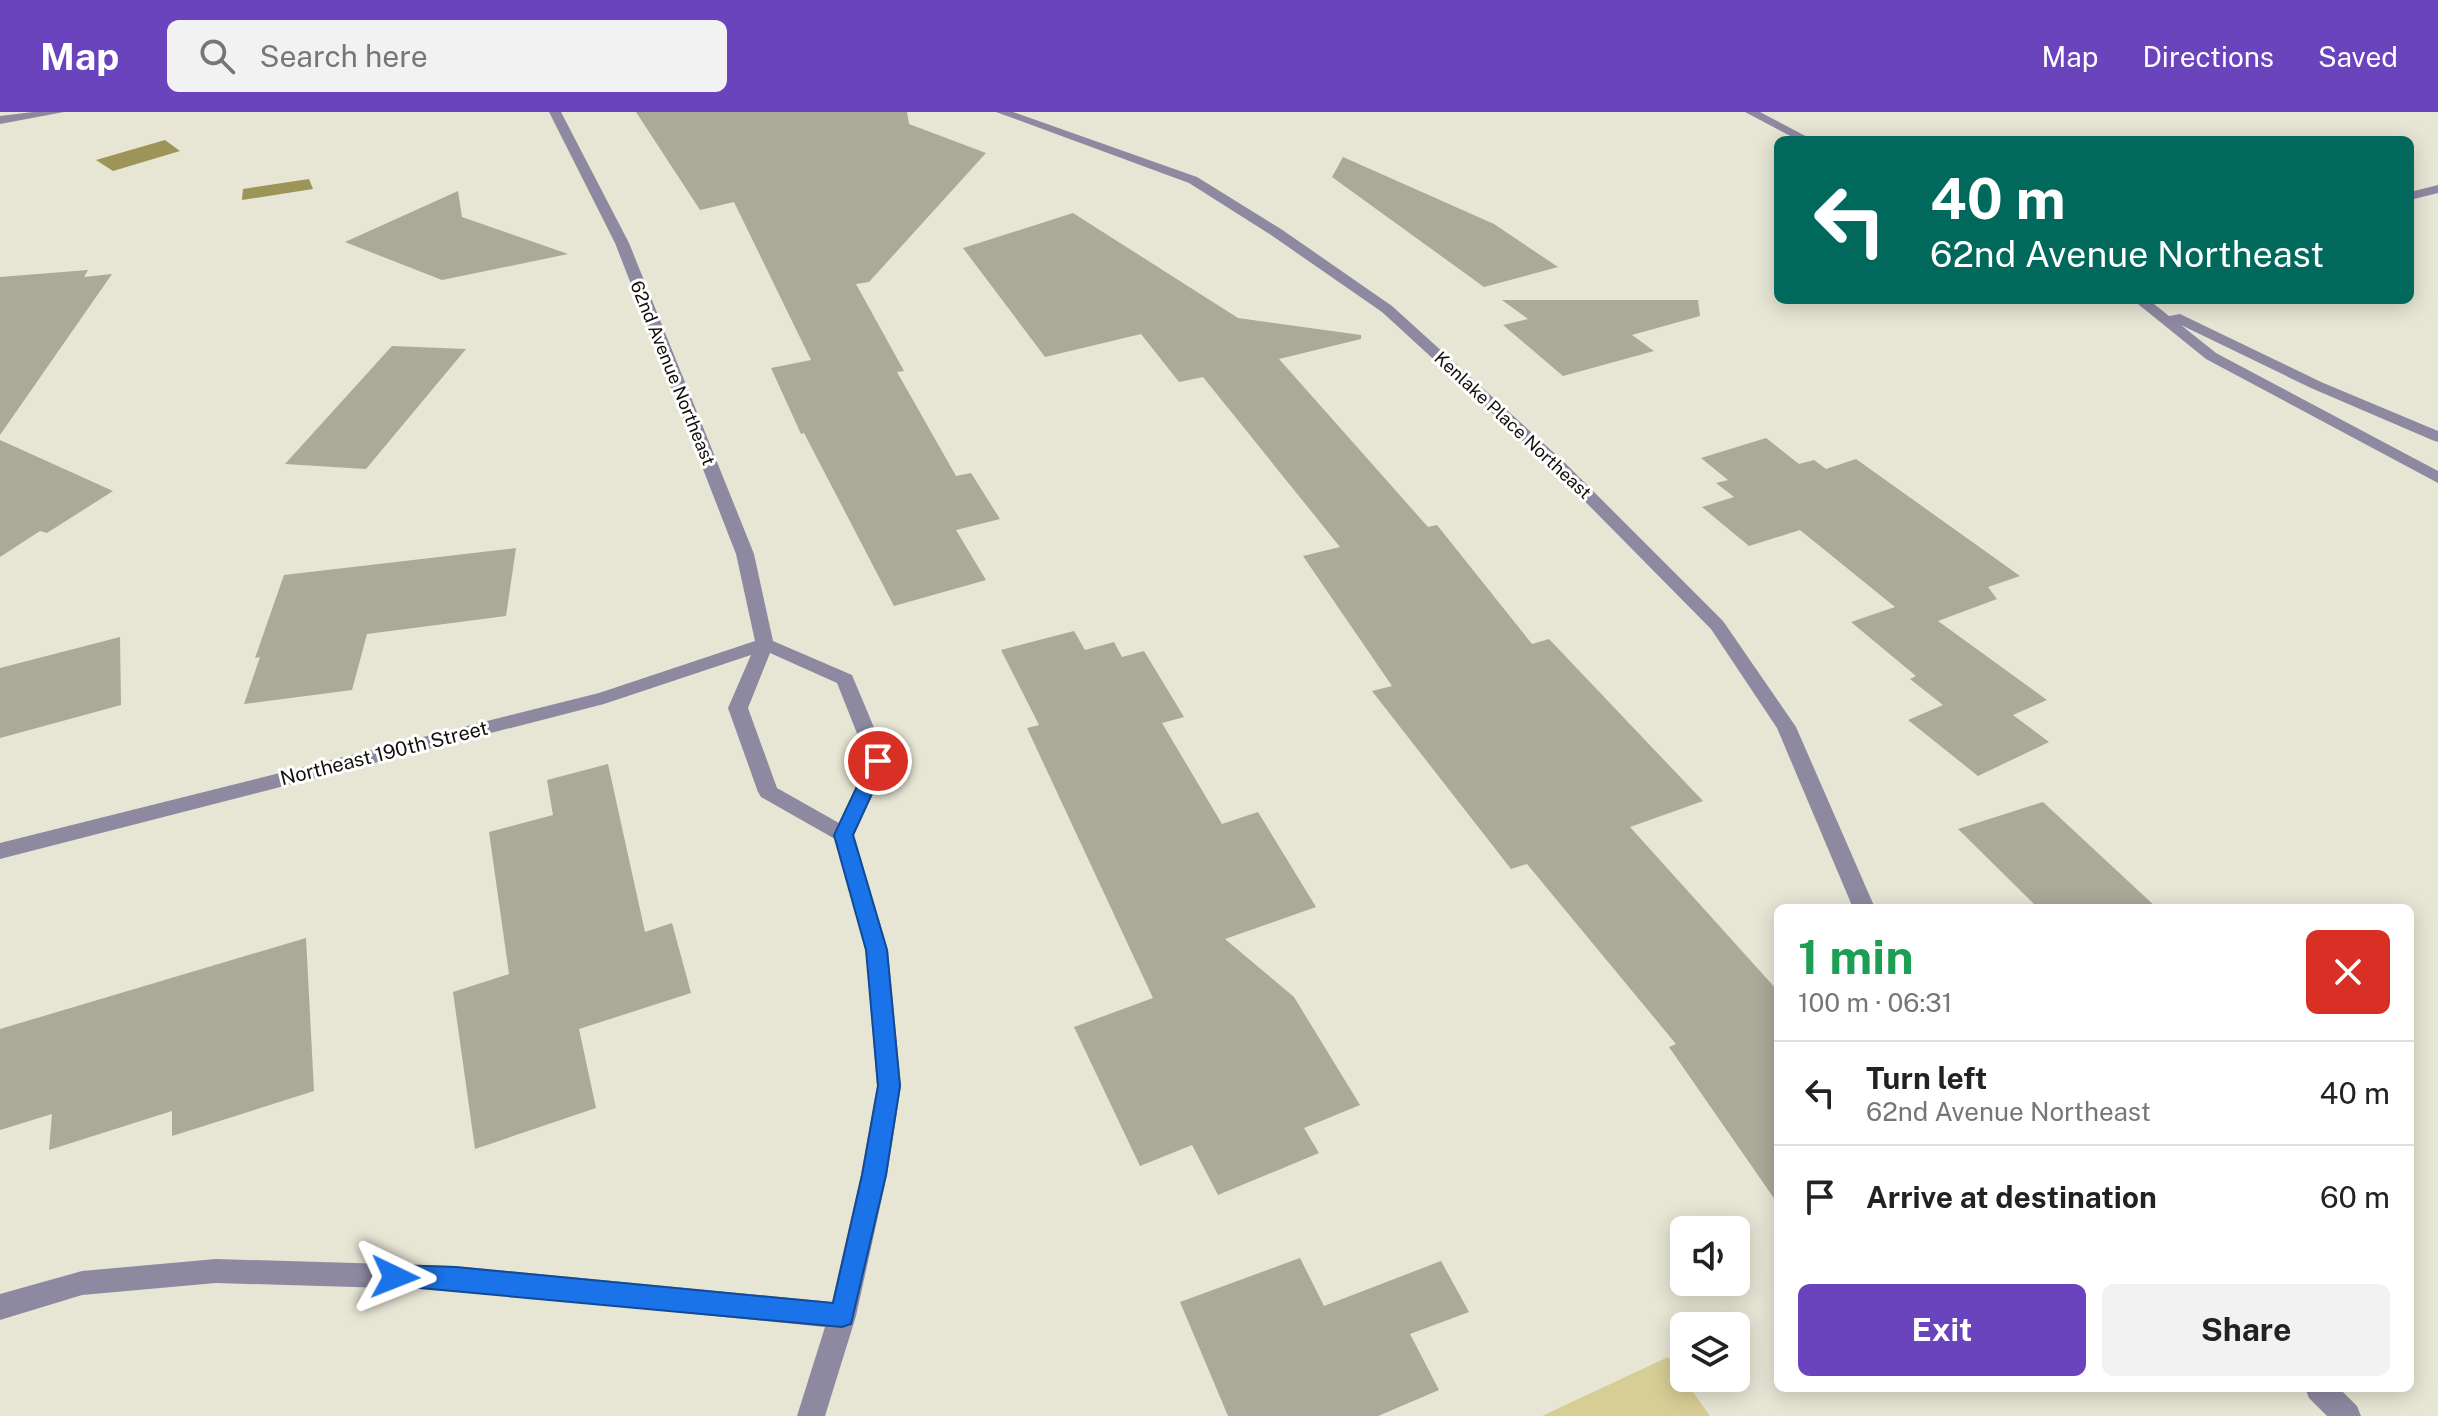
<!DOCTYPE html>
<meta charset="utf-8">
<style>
:root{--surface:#fff;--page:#f2f2f2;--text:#222;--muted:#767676;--line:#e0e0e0;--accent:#6a44bc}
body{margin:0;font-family:"Public Sans",sans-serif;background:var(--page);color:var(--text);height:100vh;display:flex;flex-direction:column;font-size:30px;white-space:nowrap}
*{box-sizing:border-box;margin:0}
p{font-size:26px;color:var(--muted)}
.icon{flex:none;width:44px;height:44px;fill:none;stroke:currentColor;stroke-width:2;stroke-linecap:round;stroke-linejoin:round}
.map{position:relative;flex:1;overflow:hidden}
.sheet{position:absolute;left:1774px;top:792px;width:640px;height:488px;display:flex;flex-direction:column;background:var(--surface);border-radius:12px;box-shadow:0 4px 20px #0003}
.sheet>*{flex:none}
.banner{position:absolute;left:1774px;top:24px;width:640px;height:168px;border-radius:12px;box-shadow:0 4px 20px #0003;background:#00695c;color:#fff;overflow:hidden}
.buttons{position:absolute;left:1670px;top:1104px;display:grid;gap:16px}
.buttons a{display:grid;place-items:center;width:80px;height:80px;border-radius:12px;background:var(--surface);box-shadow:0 4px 20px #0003;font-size:40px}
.pin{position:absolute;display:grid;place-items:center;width:68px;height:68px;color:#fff;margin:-34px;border:4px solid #fff;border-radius:50%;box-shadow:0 2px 8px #0007}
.me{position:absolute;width:88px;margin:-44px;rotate:92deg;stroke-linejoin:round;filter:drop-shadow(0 0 6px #0008)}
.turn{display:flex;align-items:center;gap:28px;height:168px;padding:0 24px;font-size:36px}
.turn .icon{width:104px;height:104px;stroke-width:2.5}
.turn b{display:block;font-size:56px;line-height:68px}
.round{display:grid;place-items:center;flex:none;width:84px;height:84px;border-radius:12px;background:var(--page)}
.head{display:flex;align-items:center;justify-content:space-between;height:136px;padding:0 24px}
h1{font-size:48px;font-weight:700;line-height:60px;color:#1e9e55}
.action{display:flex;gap:16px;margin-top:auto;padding:16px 24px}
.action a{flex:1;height:92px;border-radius:12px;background:var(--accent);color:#fff;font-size:32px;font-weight:700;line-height:92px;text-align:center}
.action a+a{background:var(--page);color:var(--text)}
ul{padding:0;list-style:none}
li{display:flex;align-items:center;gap:24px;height:104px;padding:0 24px;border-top:2px solid var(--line)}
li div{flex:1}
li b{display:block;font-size:30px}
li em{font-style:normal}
header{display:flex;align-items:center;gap:48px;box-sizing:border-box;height:112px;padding:0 40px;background:var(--accent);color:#fff}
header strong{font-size:38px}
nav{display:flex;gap:44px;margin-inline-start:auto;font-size:28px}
.search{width:560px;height:72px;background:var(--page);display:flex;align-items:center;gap:20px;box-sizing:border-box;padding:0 28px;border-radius:12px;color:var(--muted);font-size:30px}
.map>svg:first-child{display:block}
.green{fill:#d6ce95}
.water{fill:#9d9457}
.building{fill:#aba999}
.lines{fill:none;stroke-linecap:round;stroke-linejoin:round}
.service{fill:#8d89a1;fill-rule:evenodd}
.minor{fill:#8d89a1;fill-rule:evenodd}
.tertiary{fill:#8d89a1;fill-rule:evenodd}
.route{fill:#1a73e8;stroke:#114b97;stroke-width:2}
.labels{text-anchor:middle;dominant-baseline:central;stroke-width:6;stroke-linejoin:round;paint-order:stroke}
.far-street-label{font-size:18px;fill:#11100b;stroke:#fff}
.street-label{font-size:20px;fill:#11100b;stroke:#fff}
</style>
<header>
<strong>Map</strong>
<div class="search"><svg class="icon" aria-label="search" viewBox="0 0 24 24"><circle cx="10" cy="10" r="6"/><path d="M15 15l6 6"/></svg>Search here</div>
<nav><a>Map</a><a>Directions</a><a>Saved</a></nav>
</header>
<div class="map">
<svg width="2438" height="1304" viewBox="0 0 2438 1304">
<rect width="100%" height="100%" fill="#e7e5d4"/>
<path class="green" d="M1668,1245l42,59h-168z"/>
<path class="water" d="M165,28l15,11 -67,20 -17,-11z
M309,67l4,10 -71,11 1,-11z"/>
<path class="building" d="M636,0h271l2,12 77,29 -117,129 -13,2 48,87 -7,1 59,104 15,-3 29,46 -44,11 30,50 -92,26 -90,-173 -3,1 -30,-66 40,-8 -77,-158 -34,8z
M1343,45l151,67 64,43 -74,20 -152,-110z
M458,79l4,26 106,37 -126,26 -97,-38z
M1073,101l165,105 123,17v4l-82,20 149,168 9,-2 95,119 17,-5 154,162 -73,26 148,164v213l-109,-157 7,-3 -149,-180 -16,5 -139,-178 20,-5 -89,-130 37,-9 -137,-170 -24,5 -38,-48 -96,23 -82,-109z
M88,158l-4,7 28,-3 -112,161v-158z
M1502,188h196l2,16 -68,19 22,16 -91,25 -60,-51 25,-6z
M392,234l74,3 -100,120 -81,-5z
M1766,326l33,26 15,-4 12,9 30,-10 164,117 -32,11 9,12 -59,22 109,79 -34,15 36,27 -71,34 -70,-56 35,-15 -33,-26 6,-3 -65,-54 44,-15 -95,-77 -51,16 -47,-39 32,-10 -18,-14 12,-3 -27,-22z
M0,328l113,51 -66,42 -7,-2 -40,26z
M516,436l-10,68 -139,18 -15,56 -108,14 16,-47 -5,1 29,-83z
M1074,519l11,19 29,-8 8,15 22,-6 40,66 -22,6 60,101 36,-12 58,95 -91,32 69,58 66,108 -56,23 15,25 -101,42 -26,-50 -52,21 -66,-139 79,-29 -126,-270 12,-3 -38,-75z
M120,525l1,68 -121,33v-70z
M608,652l37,168 27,-9 19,70 -112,36 17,79 -121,41 -22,-157 56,-18 -20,-142 64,-17 -6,-35z
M2043,690l114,106h-119l-80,-79z
M306,826l8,153 -142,45v-25l-123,39 3,-36 -52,16v-101z
M1300,1146l24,48 117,-45 28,51 -59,22 29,56 -61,26h-150l-48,-114z"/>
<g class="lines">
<path class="service" d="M2133,188h16l20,16 11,-2 141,68 117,49v11l-6,-2 -121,-52 -130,-63 35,28 222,118v12l-232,-124z"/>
<path class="minor" d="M33,0h31l-64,12v-8z
M549,0h12l68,131 125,311 19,87 79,34 36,86 -34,74 34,115 13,136 -14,89 -31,141 -31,100h-28l28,-89 -370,-37 -239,-7 -134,12 -82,25v-26l82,-23 134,-12 239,7 377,36 29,-127 16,-89 -11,-136 -31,-111 -74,-42 -3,-5 -30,-84 23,-53 -147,49 -604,155v-16l599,-150 156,-52 -19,-87 -121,-311zM770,541l67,30 31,78 -29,62 -62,-35 -29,-80z
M996,0h17l184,65 84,52 111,77 171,155 160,160 73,106 79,181h-22l-76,-180 -66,-99 -160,-162 -169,-155 -111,-77 -82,-52z
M1745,0h15l53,28h-15z
M2305,1276h34l18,18 4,10h-34l-18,-18z"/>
<path class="tertiary" d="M2438,73v8l-28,7v-8z"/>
</g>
<path class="route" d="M878,643l9,6 -34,74 34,115 13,136 -14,89 -35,149 -9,3 -455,-42 -4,-8 4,-8 8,-4 60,2 378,36 29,-128 16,-89 -12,-136 -32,-115 35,-74z"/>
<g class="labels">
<g class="far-street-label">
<text transform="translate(673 261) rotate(68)">62nd Avenue Northeast</text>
<text transform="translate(1513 313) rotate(43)">Kenlake Place Northeast</text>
</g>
<g class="street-label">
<text transform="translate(384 641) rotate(-14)">Northeast 190th Street</text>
</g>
</g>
</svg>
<div class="buttons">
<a><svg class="icon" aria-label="sound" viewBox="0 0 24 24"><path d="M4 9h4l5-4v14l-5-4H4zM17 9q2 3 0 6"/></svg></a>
<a><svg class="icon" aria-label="layers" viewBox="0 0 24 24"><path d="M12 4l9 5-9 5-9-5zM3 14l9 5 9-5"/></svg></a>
</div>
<div class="pin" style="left:878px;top:649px;background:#d93025"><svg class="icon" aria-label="arrive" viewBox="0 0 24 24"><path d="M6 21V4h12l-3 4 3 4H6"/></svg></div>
<svg class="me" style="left:395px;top:1165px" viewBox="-20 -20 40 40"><path d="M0-17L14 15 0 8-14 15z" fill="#1a73e8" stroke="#fff" stroke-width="4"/></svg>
<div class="banner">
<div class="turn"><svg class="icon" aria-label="left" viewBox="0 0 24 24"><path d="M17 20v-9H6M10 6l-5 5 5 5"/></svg><div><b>40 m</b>62nd Avenue Northeast</div></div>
</div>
<section class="sheet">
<div class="head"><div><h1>1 min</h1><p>100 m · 06:31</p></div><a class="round" style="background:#d93025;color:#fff"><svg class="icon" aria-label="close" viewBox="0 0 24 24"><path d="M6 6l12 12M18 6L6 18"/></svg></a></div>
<ul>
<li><svg class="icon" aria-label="left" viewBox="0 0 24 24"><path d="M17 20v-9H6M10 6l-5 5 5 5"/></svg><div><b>Turn left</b><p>62nd Avenue Northeast</p></div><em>40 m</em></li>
<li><svg class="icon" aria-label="arrive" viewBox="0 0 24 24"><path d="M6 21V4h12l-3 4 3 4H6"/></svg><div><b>Arrive at destination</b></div><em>60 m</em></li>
</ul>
<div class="action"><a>Exit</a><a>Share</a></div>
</section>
</div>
